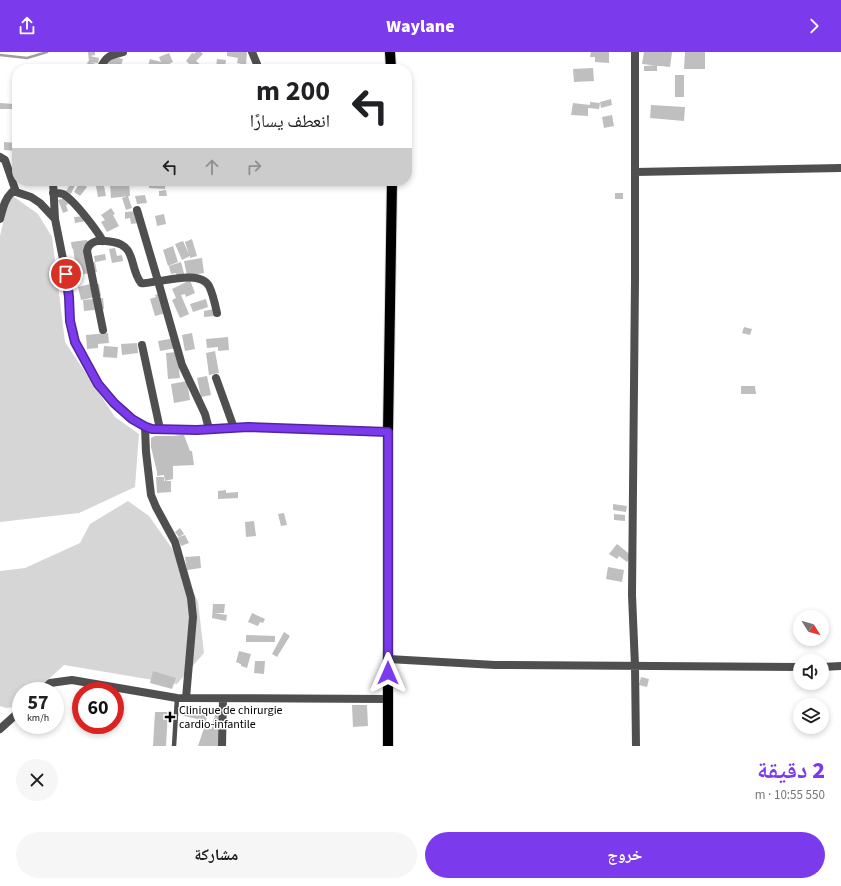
<!DOCTYPE html>
<html lang="ar">
<meta charset="utf-8">
<style>
:root{--surface:#fff;--page:#f6f6f6;--text:#202124;--muted:#757577;--accent:#7c3aed}
body{margin:0;font-family:"Source Sans 3","Noto Naskh Arabic",sans-serif;background:var(--page);color:var(--text);direction:rtl;height:100vh;display:flex;flex-direction:column;font-size:15px;white-space:nowrap}
*{box-sizing:border-box;margin:0}
p{font-size:13px;color:var(--muted)}
.icon{flex:none;width:22px;height:22px;fill:none;stroke:currentColor;stroke-width:2;stroke-linecap:round;stroke-linejoin:round}
.map{position:relative;height:694px;overflow:hidden;direction:ltr}
.drawer{display:flex;flex-direction:column;background:var(--surface);flex:1}
.drawer>*{flex:none}
.hud{position:absolute;left:12px;top:12px;width:400px;height:122px;border-radius:16px;box-shadow:0 2px 6px #0003;direction:rtl;background:#fff;color:var(--text);overflow:hidden}
.needle{width:26px;rotate:127deg}
.controls{position:absolute;left:793px;top:558px;display:grid;gap:8px}
.controls a{display:grid;place-items:center;width:36px;height:36px;border-radius:50%;background:var(--surface);box-shadow:0 2px 6px #0003;font-size:20px}
.speed{position:absolute;left:12px;top:630px;display:flex;gap:8px;font-size:20px;font-weight:700;text-align:center}
.speed>*{display:grid;place-content:center;width:52px;height:52px;border-radius:50%;background:var(--surface);box-shadow:0 2px 6px #0003;line-height:1}
.speed small{font-size:10px;font-weight:400}
.speed .limit{border:6px solid #d22;background:#fff;color:#111}
.pin{position:absolute;display:grid;place-items:center;width:34px;height:34px;color:#fff;margin:-17px;border:2px solid #fff;border-radius:50%;box-shadow:0 1px 4px #0007}
.me{position:absolute;width:44px;margin:-22px;rotate:0deg;stroke-linejoin:round;filter:drop-shadow(0 0 3px #0008)}
.turn{display:flex;align-items:center;gap:14px;height:84px;padding:0 16px;font-size:18px}
.turn .icon{width:52px;height:52px;stroke-width:2.5}
.turn b{display:block;font-size:28px;line-height:34px}
.lanes{display:flex;align-items:center;height:38px;padding:0 16px;background:#0003;justify-content:center;gap:20px;direction:ltr}
.lanes .off{opacity:.35}
.round{display:grid;place-items:center;flex:none;width:42px;height:42px;border-radius:21px;background:var(--page)}
.head{display:flex;align-items:center;justify-content:space-between;height:68px;padding:0 16px}
h1{font-size:24px;font-weight:800;line-height:30px;color:var(--accent)}
.action{display:flex;gap:8px;margin-top:auto;padding:8px 16px}
.action a{flex:1;height:46px;border-radius:24px;background:var(--accent);color:#fff;font-size:16px;font-weight:800;line-height:46px;text-align:center}
.action a+a{background:var(--page);color:var(--text)}
header{display:flex;justify-content:space-between;align-items:center;height:52px;padding:0 16px;background:var(--accent);color:#fff;font-size:18px;font-weight:800}
.map>svg:first-child{display:block}
.green{fill:#d6d6d6}
.lines{fill:none;stroke-linecap:round;stroke-linejoin:round}
.stream{stroke:#9d9d9d;stroke-width:2.5}
.building{fill:#bfbfbf}
.primary-casing{stroke:#dbdbdb;stroke-width:12}
.lane{stroke:#4f4f4f;stroke-width:4.5}
.street{stroke:#4f4f4f;stroke-width:8}
.primary{stroke:#000;stroke-width:10}
.route-casing{stroke:#51269a;stroke-width:10}
.route{stroke:#7c3aed;stroke-width:7}
.poi-dot{fill:#000;stroke:#fff;stroke-width:1.5}
.labels{text-anchor:middle;dominant-baseline:central;stroke-width:3;stroke-linejoin:round;paint-order:stroke}
.poi-label{font-size:12px;fill:#000;stroke:#fff;text-anchor:start}
</style>
<header><svg class="icon" aria-label="forward" viewBox="0 0 24 24"><path d="M9 5l7 7-7 7"/></svg>Waylane<svg class="icon" aria-label="share" viewBox="0 0 24 24"><path d="M12 15V3M7 8l5-5 5 5M5 13v7h14v-7"/></svg></header>
<div class="map">
<svg width="841" height="694" viewBox="0 0 841 694">
<rect width="100%" height="100%" fill="#fff"/>
<path class="green" d="M10,142l28,20 14,23 13,105 50,75 24,17 -4,53 -56,26 -79,9v-286z
M128,449l21,15 29,41 20,45 6,51 -27,31 -113,-19 -28,26h-15l-1,15 -14,2 -6,-2v-135l25,-3 55,-25 10,-19z"/>
<g class="lines">
<path class="stream" d="M0,3l27,3 20,-6"/>
</g>
<path class="building" d="M88,0h7v3l-5,1 9,2 -1,5 -9,-1z
M196,0h5l2,2 -7,7 6,5 -2,3h-5l-9,-8 6,-8 2,1z
M227,0h20l-1,13 -9,-2 1,-5 -11,-2z
M591,0h18v11l-14,-1v-5h-5z
M644,0h28l-2,15 -28,-3z
M685,0h20v17h-21z
M169,1l4,9 -10,5 -1,-3 -2,5h-13l3,-10 11,3 -2,-5z
M110,4l13,3 -3,10 -12,-3z
M217,7l9,1 -1,9 -9,-1z
M88,9l13,5 -1,3 -14,-1z
M657,13v6h-13v-5z
M593,16l1,13 -20,1 -1,-13z
M675,23h9v22h-9z
M611,47l1,6 -11,3 -1,-6z
M590,50l10,1 -1,6 -11,-1v8l-17,-1 2,-12 17,2z
M0,51l14,1 -1,5h-13z
M651,53l34,2 -1,14 -34,-3z
M612,63l2,11 -10,2 -2,-11z
M4,90l13,1v8l-13,-1z
M78,129l9,6 -7,9 -6,-4 4,-6 -2,-1z
M95,129h8l3,15 -8,1z
M149,129h14v4h2v4l-16,-1z
M129,130l1,14 -19,2 -1,-14z
M71,131l4,2 -4,9 -5,-3z
M166,138l1,6h-8v-5z
M615,141h8v6h-8z
M145,143l2,8 -10,1 -2,-8z
M128,144l4,12 -6,2 -4,-12z
M69,145l2,6 -5,2 2,6 -5,2 -5,-13z
M111,156l4,6 -2,1 6,11 -12,6 -6,-10 4,-2 -4,-5 6,-4 4,6 -4,-6z
M138,159l1,12 -8,1 -1,-6 -5,1v-7z
M164,162l2,10 -9,2 -2,-10z
M85,164l1,5 -11,2 -1,-6z
M192,187l5,17 -7,2v-2l-8,4 -7,-16 8,-3 6,13 -4,-12z
M87,188l3,22h5l2,10 -20,3 -4,-27 -1,1 -1,-7z
M173,194l5,16 -10,4 -5,-16z
M115,196l2,8 5,-1 1,6 -11,2 -3,-14z
M105,202l1,6 -11,2 -1,-6z
M202,206l2,15 -17,3 -3,-15z
M181,210l4,15 -7,2 -2,-6 -5,1 -2,-8z
M190,228l5,13 -9,4 -1,-3 -4,1 8,19 -9,4 -8,-18 4,-2 -4,-9z
M94,231v2l5,-1 2,12 -20,4 -3,-13z
M164,240l6,20 -15,4 -5,-17 6,-2 -1,-2z
M103,246l1,11 -20,2 -1,-11z
M206,247l2,8 -15,5 -3,-8z
M214,257l1,7 -11,1v-6z
M744,275l8,2 -2,6 -8,-2z
M108,281l1,10 -11,1v4l-11,1 -1,-14z
M192,281l3,16 -10,2 -3,-16z
M228,285l1,13 -11,1v-4l-11,1 -1,-9z
M175,286l1,10 -16,3 -2,-10z
M137,291l1,10 -16,2 -1,-11z
M104,294l14,1 -1,11 -14,-1z
M215,299l4,22 -10,2 -3,-22z
M177,300l3,26 -12,1 -2,-26z
M207,324l4,19 -10,2 -4,-19z
M187,329l3,19 -16,3 -3,-19z
M741,334h14l1,8h-15z
M180,383h4l6,16h2l2,14 -21,1v13l-8,2 -1,-6 -7,1v-4l-6,-25v-9l4,-2h19z
M156,425h8v4h7v11l-14,1z
M226,438v3l12,-1v6l-20,1v-8z
M613,452l14,2 -1,6 -13,-2z
M284,461l3,12 -6,1 -3,-12z
M614,462l11,1v6l-11,-1z
M254,469l2,15 -10,1 -1,-15z
M180,476l4,6 -5,3 6,-2 4,8 -8,3 -3,-8 1,-1 -4,-5z
M617,492l15,12 -5,6 -8,-6 -2,3 -8,-5z
M200,504l1,12 -14,2 -2,-13z
M608,515l16,3 -2,12 -16,-3z
M213,552h12l-1,9h-10l13,2 -1,6 -14,-3z
M252,561l13,6 -2,4 -3,-1 -2,4 -10,-4z
M284,580l6,4 -13,21 -5,-3z
M246,583l29,1v6h-29z
M239,599l12,3 -4,14 -6,-2v-2l-5,-2z
M255,609h10l-1,13 -10,-1z
M153,619l23,7 -4,11 -22,-6z
M641,625l8,2 -2,8 -8,-2z
M352,653h15l1,21 -15,1z
M187,654l21,5 -2,10 -22,-5z
M155,660h13l-2,34h-13z
M216,660h5l1,34h-24l6,-18 8,1v-4z"/>
<g class="lines">
<g class="primary-casing">
<path id="primary" d="M390,0l1,17
M388,694v-314l4,-251"/>
</g>
<path class="lane" d="M174,694l3,-48"/>
<path class="street" d="M252,0l7,17
M635,0v228l-3,315 3,71 1,80
M100,17c6,-13 10,-14 23,-17
M0,105l5,3 11,32
M635,120l206,-4
M53,129l2,38
M53,141c3,0 7,0 10,1 11,6 33,35 40,47
M137,158l21,71 24,84 23,49 4,15
M0,167c3,-10 4,-19 12,-27h4l15,5 9,6 15,16 11,55 3,23 1,24 5,21 23,42 16,19 18,16 13,8 7,2 45,1 51,-3 140,5
M103,278l-16,-79c1,-6 4,-8 10,-10 5,-1 10,0 16,1 24,4 16,26 28,41 7,1 12,-2 19,-2 13,-2 41,-9 49,5 4,8 6,18 8,27
M142,293l18,84
M216,326l18,50
M145,375l1,25 5,43 5,12 19,35 16,56 2,19 -7,81
M388,607l107,6 305,2
M822,615l19,-1
M42,639l8,-8 22,-3 105,18 211,1
M0,677l21,-19
M222,694l1,-47"/>
<use href="#primary" class="primary"/>
</g>
<g class="lines">
<g class="route-casing">
<path id="route" d="M66,222l3,23 1,24 5,21 23,42 16,19 18,16 14,8 6,2 45,1 51,-3 140,5v241"/>
</g>
<use href="#route" class="route"/>
</g>
<path class="poi-dot" d="M168 659h4v4h4v4h-4v4h-4v-4h-4v-4h4z"/>
<g class="labels">
<g class="poi-label">
<text x="179" y="658">Clinique de chirurgie<tspan x="179" dy="14">cardio-infantile</tspan></text>
</g>
</g>
</svg>
<div class="controls">
<a><svg class="needle" viewBox="-14 -14 28 28"><path d="M0-13l5 13h-10z" fill="#e53935"/><path d="M0 13l5-13h-10z" fill="#757577"/></svg></a>
<a><svg class="icon" aria-label="sound" viewBox="0 0 24 24"><path d="M4 9h4l5-4v14l-5-4H4zM17 9q2 3 0 6"/></svg></a>
<a><svg class="icon" aria-label="layers" viewBox="0 0 24 24"><path d="M12 4l9 5-9 5-9-5zM3 14l9 5 9-5"/></svg></a>
</div>
<div class="speed"><div>57<small>km/h</small></div><div class="limit">60</div></div>
<div class="pin" style="left:66px;top:222px;background:#d93025"><svg class="icon" aria-label="arrive" viewBox="0 0 24 24"><path d="M6 21V4h12l-3 4 3 4H6"/></svg></div>
<svg class="me" style="left:388px;top:621px" viewBox="-20 -20 40 40"><path d="M0-17L14 15 0 8-14 15z" fill="#7c3aed" stroke="#fff" stroke-width="4"/></svg>
<div class="hud">
<div class="turn"><svg class="icon" aria-label="left" viewBox="0 0 24 24"><path d="M17 20v-9H6M10 6l-5 5 5 5"/></svg><div><b>200 m</b>انعطف يسارًا</div></div>
<div class="lanes"><svg class="icon" aria-label="left" viewBox="0 0 24 24"><path d="M17 20v-9H6M10 6l-5 5 5 5"/></svg><svg class="icon off" aria-label="ahead" viewBox="0 0 24 24"><path d="M12 20V5M6 11l6-6 6 6"/></svg><svg class="icon off" aria-label="right" viewBox="0 0 24 24"><path d="M7 20v-9h11M14 6l5 5-5 5"/></svg></div>
</div>
</div>
<section class="drawer">
<div class="head"><div><h1>2 دقيقة</h1><p>550 m · 10:55</p></div><a class="round"><svg class="icon" aria-label="close" viewBox="0 0 24 24"><path d="M6 6l12 12M18 6L6 18"/></svg></a></div>
<div class="action"><a>خروج</a><a>مشاركة</a></div>
</section>
